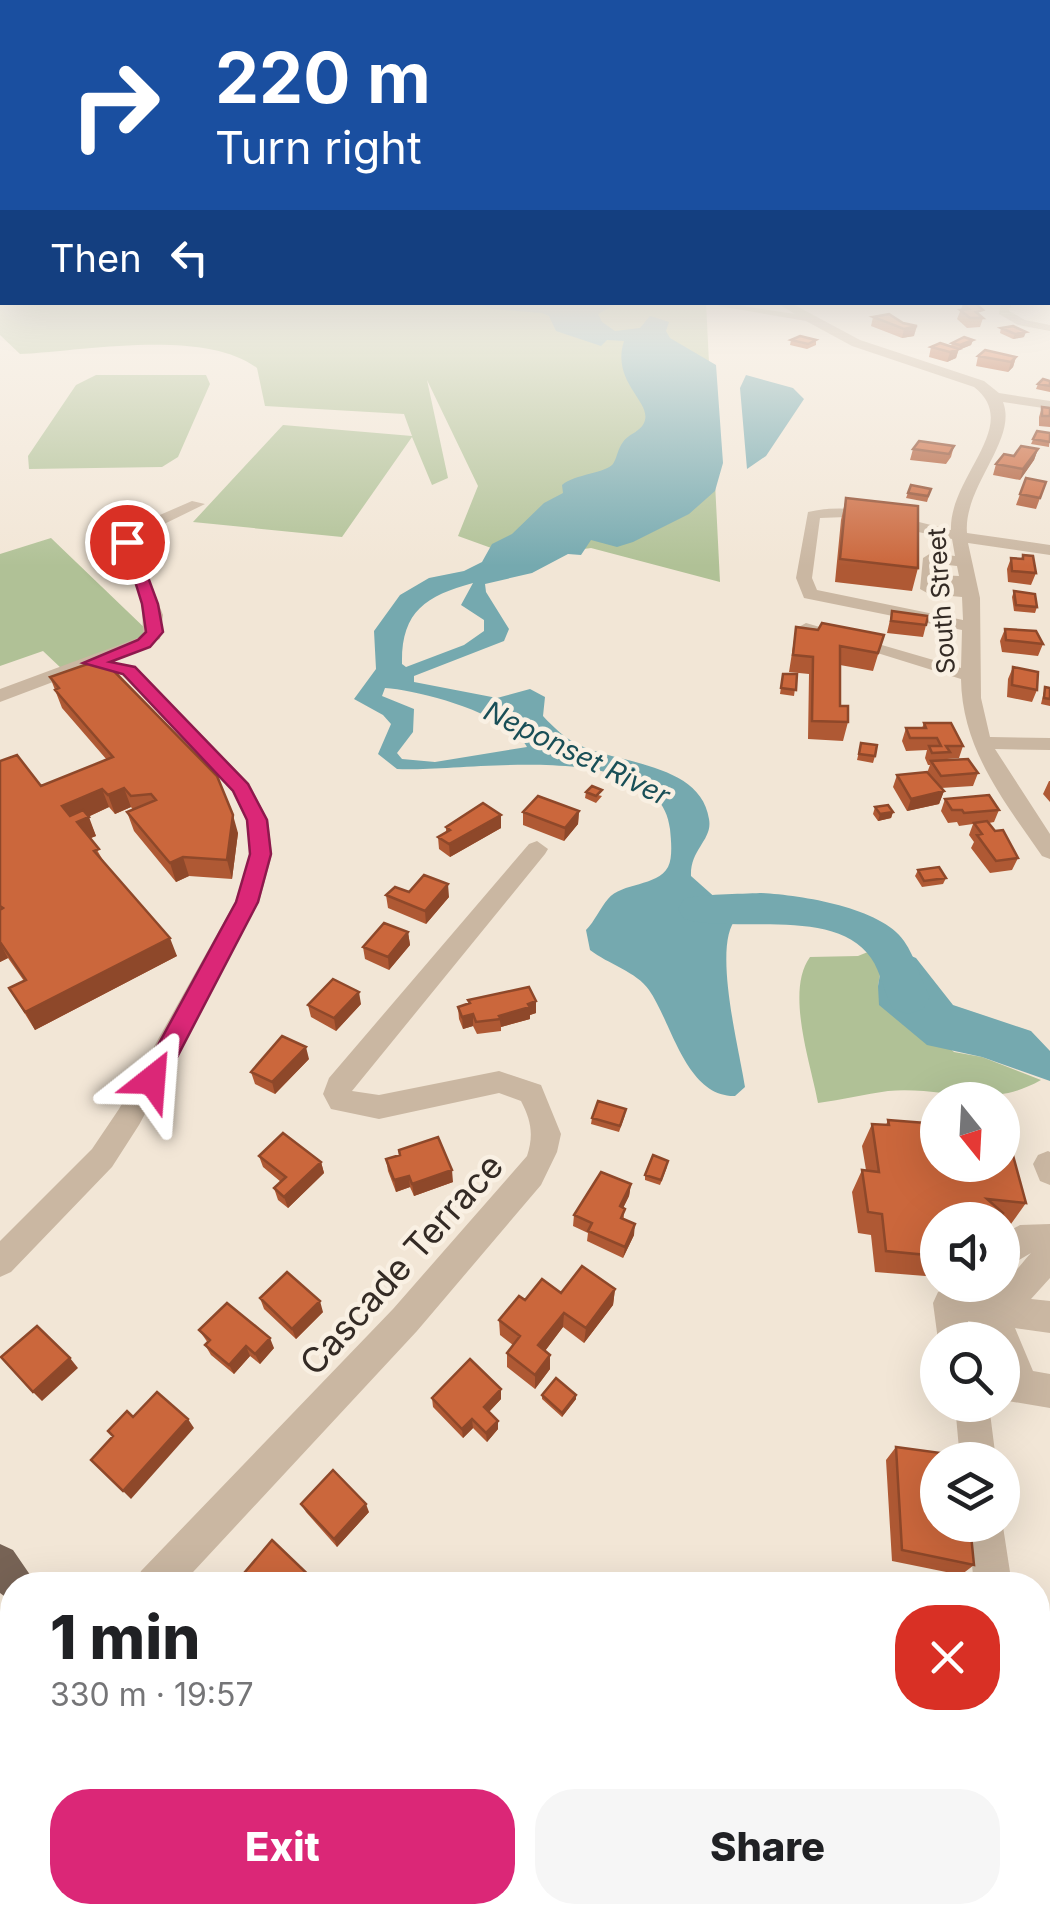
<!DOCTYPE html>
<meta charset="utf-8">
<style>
:root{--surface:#fff;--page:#f6f6f6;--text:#202124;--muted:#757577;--accent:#db2777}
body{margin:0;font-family:Inter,sans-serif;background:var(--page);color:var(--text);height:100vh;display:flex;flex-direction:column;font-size:38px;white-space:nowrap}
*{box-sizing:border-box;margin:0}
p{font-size:32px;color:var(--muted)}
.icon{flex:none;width:55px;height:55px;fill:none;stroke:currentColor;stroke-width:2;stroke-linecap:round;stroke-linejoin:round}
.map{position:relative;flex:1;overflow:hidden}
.side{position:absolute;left:0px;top:1572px;width:1050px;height:352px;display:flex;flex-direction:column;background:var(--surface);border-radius:40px 40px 0 0;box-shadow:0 10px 40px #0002}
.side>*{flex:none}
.guide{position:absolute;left:0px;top:0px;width:1050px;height:305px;box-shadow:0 10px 40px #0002;background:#1a4fa0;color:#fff;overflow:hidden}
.needle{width:65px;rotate:162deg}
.tools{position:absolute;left:920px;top:1082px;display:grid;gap:20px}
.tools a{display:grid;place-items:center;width:100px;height:100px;border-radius:50%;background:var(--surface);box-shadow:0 10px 40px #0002;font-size:50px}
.pin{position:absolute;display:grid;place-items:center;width:85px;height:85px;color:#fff;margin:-42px;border:5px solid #fff;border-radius:50%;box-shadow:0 2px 10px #0007}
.me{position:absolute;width:110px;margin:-55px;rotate:28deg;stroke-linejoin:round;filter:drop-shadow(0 0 8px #0008)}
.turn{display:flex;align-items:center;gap:35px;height:210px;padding:0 50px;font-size:45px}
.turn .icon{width:130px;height:130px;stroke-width:2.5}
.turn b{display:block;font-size:70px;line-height:85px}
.then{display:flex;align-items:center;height:95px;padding:0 50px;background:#0003;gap:20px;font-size:38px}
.round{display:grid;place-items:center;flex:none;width:105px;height:105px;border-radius:40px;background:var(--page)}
.headline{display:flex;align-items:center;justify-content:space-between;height:170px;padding:0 50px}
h1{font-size:60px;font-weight:800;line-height:75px}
.action{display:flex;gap:20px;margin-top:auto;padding:20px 50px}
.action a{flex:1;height:115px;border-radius:40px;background:var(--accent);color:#fff;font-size:40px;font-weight:800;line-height:115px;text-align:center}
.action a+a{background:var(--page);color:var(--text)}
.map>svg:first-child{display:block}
.green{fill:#b0c196}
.water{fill:#75a9af;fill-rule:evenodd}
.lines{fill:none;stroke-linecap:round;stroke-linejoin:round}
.river{fill:#75a9af;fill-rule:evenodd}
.minor{fill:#cab7a2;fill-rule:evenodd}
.major{fill:#776355;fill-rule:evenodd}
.wall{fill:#af5934}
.shaded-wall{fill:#8e482a}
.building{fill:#cb673c;stroke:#8e482a;stroke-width:2.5}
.route{fill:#db2777;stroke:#8e194d;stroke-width:2.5}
.labels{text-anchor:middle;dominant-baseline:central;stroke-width:9;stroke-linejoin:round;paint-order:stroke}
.far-street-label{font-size:25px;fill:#342b25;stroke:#f9f0e3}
.far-water-label{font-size:28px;font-style:italic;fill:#194f57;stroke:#f9f0e3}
.near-street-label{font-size:35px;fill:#342b25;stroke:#f9f0e3}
</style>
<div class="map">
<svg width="1050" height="1924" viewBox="0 0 1050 1924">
<rect width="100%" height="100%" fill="#f2e6d6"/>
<path class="green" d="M0,296l2,6 704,1 14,279 -129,-34 -72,10 -61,-22 20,-50 -51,-106 21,98 -16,7 -20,-48 -70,100 -149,-15 90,-97 129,11 -8,-22 -139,-8 -8,-38c-53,-40 -173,-17 -237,-14l-20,-19z
M96,375h110l4,9 -32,73 -16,10 -133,2 -1,-13 48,-71z
M51,538l100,96 -89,35 -19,-18 -43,15v-112z
M885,945l-7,41 76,66 28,5 59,23c-54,31 -97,6 -153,11 -23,3 -46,9 -70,12 -7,-39 -33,-112 -8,-146l48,-1z"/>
<path class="water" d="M526,303h92l-20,11 4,8 13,9 25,-3 10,-12 19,6 -3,9 4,7 46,27 7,98 -8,28 -26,23 -56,28 -16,5 -26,-7 -10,15 -13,-1 -36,19 -47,11 1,8 23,37 -5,12 -90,35v6l83,16 33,-9 15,8 -2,19c11,12 22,22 36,29 39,19 122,18 130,74 4,21 -19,30 -18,57l27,24 30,1 4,2 1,12 -16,3c-26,25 3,134 8,169l-10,9c-49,1 -63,-73 -86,-106 -12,-18 -41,-26 -59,-40l-4,-20c9,-9 14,-22 22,-31 14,-17 49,-12 60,-32 5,-10 3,-27 2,-38 -10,-94 -212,-56 -273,-60l-19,-15 13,-30 -8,-9 -29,-16 22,-30 -2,-38 26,-36 29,-17 35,-7 18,-9 10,-18 20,-10 32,-31 19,-10 -1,-8c13,-11 44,-12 51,-21 4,-6 5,-16 10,-22 6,-9 19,-10 22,-22 5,-19 -34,-39 -21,-79l-17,-1 -6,6 -45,-15 -7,-15 -7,-3 -49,-4 -18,-6zM473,583l-12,22 23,15v11l-20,14 -58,22 -4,-3c-1,-52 23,-68 71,-81zM385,688c35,2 125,27 142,59l-92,15 -33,-3 -5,-6 16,-21 1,-23 -32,-13z
M746,375l47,13 11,11 -38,57 -19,13 -7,-81z
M885,945l31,13 37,47 78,26 19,20v30l-68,-24 -55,-12 -48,-40 -1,-19z"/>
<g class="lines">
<path class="river" d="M760,893c39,2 121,14 144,48 12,17 16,38 26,56l-7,12 -15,5 -15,-5c-9,-16 -12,-37 -22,-51 -35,-52 -138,-24 -187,-39l-6,-10 6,-10c15,-5 58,-5 76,-6z"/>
<path class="minor" d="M775,302h14l71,38 124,41 15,12 51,8v8l-47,-7c15,38 -40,85 -36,131l83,12v10l-82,-12 12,55 1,100 9,39 60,1v12l-55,-1 55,85v25l-8,-3c-38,-55 -80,-107 -81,-177l-164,-51 9,-5 155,45 1,-38 -158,-32 -8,-20 12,-66c48,-11 95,7 143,18 -2,-54 72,-105 23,-143l-122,-41 -46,-25 -88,-15 6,-3 71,11zM846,517l106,22 3,17 -24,-3 -8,5 -3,31 9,5 33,3 1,23 -146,-30 -5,-12 8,-60zM939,564l18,2 2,10 -20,-1z
M1001,302h11l-3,9 16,9 25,5v6l-32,-6 -19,-11z
M192,501l13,3 -47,23 -23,16 28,72 -3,24 -51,22 26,6 114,116 19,37 4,35 -13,47 -120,223 -27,42 -101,105 -11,5v-36l92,-92 27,-40 116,-207 15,-47 -4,-35 -14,-29 -110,-116 -32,-7 -90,34v-13l143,-53 -1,-33 -23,-61 27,-21z
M537,841l11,8 -3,5 -193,237 27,4 120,-24 42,14 20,49 -4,18 -16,33 -124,146 -236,254h-45l5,-14 252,-262 134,-153c7,-21 4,-36 -6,-55l-22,-8 -120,26 -48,-10 -8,-15 6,-16 200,-234z
M1048,1151l2,1v33l-10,-4 -7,-17 5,-9z
M1050,1224v54l-19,21 19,2v32l-35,-5 18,43 17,3v34l-48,-8v-60h-15l-6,-17 -13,-2 3,19h-33l-5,-37 5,-11c17,-7 34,5 50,0 17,-5 30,-25 43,-39l-29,17v-35l18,-10z
M955,1405h34l7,55h-36z
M1002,1520l10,65h-38l-6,-60h34z
M1038,1687l12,5v43l-12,-5z
M12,1808v55l-12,5v-55z"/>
<path class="major" d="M0,1544l13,6 24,35h-25v17l-12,-9z
M289,1912h51l5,12h-52z"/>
</g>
<path class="wall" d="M963,304l20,14 -3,9 -13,1 -10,-9z
M873,317l30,6 11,13 -12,2 -31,-12z
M1001,328l23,9 -11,2 -13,-6z
M791,340h25v5l-9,4 -17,-4z
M973,340l-2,5 -13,5 -2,8 -9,4 -18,-5 2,-10 20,-1 1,-3z
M978,356l38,1 -3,10 -5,5 -32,-6z
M1050,381v11l-14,-3 2,-5z
M1042,407l8,1v19l-11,-1v-9z
M1037,431l13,2 -1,14 -18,-3z
M954,446l-3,11 -5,7 -36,-4 3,-11z
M1038,449l-4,11 -14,20 -27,-5 3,-11 18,-8z
M1026,478l20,4 -10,27 -20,-4z
M911,485l20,4 -4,13 -21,-4z
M846,498l72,70 -6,23 -77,-9 6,-62z
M1023,555l13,18 -5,12 -23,-3 -1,-13 4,-11 10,1z
M1014,591l23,16 -2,6 -21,-2 -2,-14z
M892,611l34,14 -3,12 -36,-4z
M796,627l88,8 -11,36 -33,-6v41l8,16 -5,19 -35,-2 1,-65 -20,-2z
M1005,629l38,15 -5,12 -36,-4 -2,-11z
M1013,667l24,23 -5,12 -25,-5 1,-18z
M783,674h14l-3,22 -14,-2z
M50,677l188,156 -6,46 -43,-3 -13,6 -42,-51 -7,-19 6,-2 -2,-3 -16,7 -6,-7 -21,10 8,19 -6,2 14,24 73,94 -142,74 -26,-42 15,-7 -16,-23 -8,4v-201l41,25 66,-26 -45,-52z
M1045,687l5,1v18l-9,-2z
M924,723l39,23 -4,12 -12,1v1l31,13 -5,13 -32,2 3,3 -5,13 -32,7 -14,-24 4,-12 30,-2 3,-8h-2l-3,-7 2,-8 -21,1 -4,-10 4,-13h16z
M861,743l14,13 -2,7 -16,-3z
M1049,781h1v21l-7,-8z
M586,792l16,4 -6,7 -11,-5z
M945,799l54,11 -5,12 -5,1 29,35 -6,12 -22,3 -19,-25 3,-6 -5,-7 4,-11 -14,2 -2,-4 -9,1 -7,-12z
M875,807l18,5 -2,6 -13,3 -5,-7z
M579,811l-1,13 -14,17 -41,-16v-13z
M501,815v13l-51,29 -11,-8 -1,-12 8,-5v-5z
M918,870l28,8 -3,6 -21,3 -7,-11z
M409,892l40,5 -23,27 -38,-16 -2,-13z
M408,932l2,13 -21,25 -24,-11 -2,-12z
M468,1000l68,13 -6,2v4l-29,8v4l-24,3 -4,-8 -10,3 -4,-10 -1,-12 11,-3z
M361,1004l-25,27 -25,-14 -3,-12z
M309,1059l-34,35 -20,-10 -4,-12z
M625,1115l-6,17 -28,-8 1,-6z
M888,1120l138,83 -15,21 -9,-1v-3h-64v57l-63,-5 -4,-37 -13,-2 -6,-41 10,-22h4l-4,-24 10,-22 14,1z
M259,1156l62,6 3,11 -36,35 -10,-8 -4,-12 7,-6 -18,-15z
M386,1159l67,23 -39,14 -4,-9 -14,5 -8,-21z
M667,1167l-7,18 -15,-5v-5z
M631,1184l-2,12 -6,12 1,11 10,16 -11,23 -36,-17 1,-8 -15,-7 1,-11z
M615,1289l-2,16 -29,38 -21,-16 -18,24 5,18 -15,20 -28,-22v-14l6,-8 -13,-10 -1,-15 26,-20 36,-7z
M260,1298l63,14 -27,27 -32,-30z
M199,1330l75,18 -14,16 -10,-8 -16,18 -23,-19 -6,-10 3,-2z
M542,1395l34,4 -14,18 -20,-18z
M432,1398l69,1 -12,13 9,9v8l-11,13 -14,-14 -10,10 -30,-31z
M896,1447l78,118 -13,10 -69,-14 -6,-101z
M301,1504l68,8 -32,35 -31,-35z
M915,1912h82l10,12h-93z"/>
<path class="shaded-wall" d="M917,326l-3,10 -12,2 2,-9z
M1026,332l-2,5 -11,2 2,-5z
M973,340l-2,5 -12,5 1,-5z
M959,349l-3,9 -9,4 3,-10z
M1016,357l-3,10 -5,5 3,-10z
M1038,449l-4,11 -14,20 3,-11z
M124,788l7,19 -16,7 -7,-19z
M102,789l7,18 -39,18 -8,-19z
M944,791l-5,13 -32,7 4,-12z
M579,811l-1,13 -14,17 1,-13z
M893,812l-2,6 -13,3 2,-7z
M233,815l5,18 -6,46 -5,-19z
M501,815v13l-51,29 -1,-13z
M89,817l7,19 -12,5 -7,-19z
M183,857l6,19 -13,6 -6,-19z
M448,884l1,13 -23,27 -1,-13z
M408,932l2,13 -21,25 -1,-13z
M170,938l7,18 -142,74 -10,-18z
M0,943l8,15 -8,4z
M359,992l2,12 -25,27 -2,-13z
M536,1001v12l-6,2v4l-29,8 -2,-11z
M473,1014v12l-10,3 -1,-12z
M306,1047l3,12 -34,35 -3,-12z
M321,1162l3,11 -36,35 -4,-11z
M452,1170l1,12 -39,14 -2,-12z
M409,1176l1,11 -14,5 -2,-12z
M631,1184l-2,12 -11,22 2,-12z
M635,1224l-1,11 -11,23 2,-11z
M615,1289l-2,16 -29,38 2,-15z
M320,1301l3,11 -27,27 -4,-10z
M564,1313l-1,14 -25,33v-15z
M270,1338l4,10 -14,16 -5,-10z
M246,1346l4,10 -16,18 -5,-9z
M550,1355v14l-15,20v-14z
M70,1358l8,10 -36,33 -9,-9z
M501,1389v10l-16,17 -1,-9z
M576,1395v4l-14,18v-4z
M188,1419l6,9 -63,71 -8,-8z
M472,1419l1,9 -10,10 -1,-9z
M498,1421v8l-11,13 -1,-9z
M366,1504l3,8 -32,35 -3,-8z
M95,1912h15l11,12h-14z"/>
<path class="building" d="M963,304h13l7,6 -7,2 7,6h-13l-10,-8 9,-1z
M889,314l14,9 14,3 -13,3 -31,-12z
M1013,326l13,6 -11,2 -14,-6z
M800,336l16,4 -8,4 -17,-4z
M964,337l9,3 -13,5 -8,-2z
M940,343l19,6 -9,3 -19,-5z
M985,350l31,7 -5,5 -33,-6z
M1043,379l7,2v5l-12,-2z
M1042,407l8,1v8h-8z
M1037,431l13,2v9l-17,-3z
M919,441l35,5 -5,8 -36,-5z
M1021,446l17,3 -15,20 -27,-5 8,-10 10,2z
M1026,478l20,4 -6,16 -20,-4z
M911,485l20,4 -3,7 -20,-3z
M846,498l72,8v62l-78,-9z
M1023,555l10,1 3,17 -24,-2 -1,-13 12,1z
M1014,591l21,3 2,13 -21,-2z
M892,611l36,5 -2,9 -35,-4z
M822,623l62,12 -6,18 -38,-7v60h8v16l-36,-1 1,-64 -20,-2 3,-28 22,3z
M1005,629l31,2 7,13 -37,-4z
M102,659l115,117 16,39 -6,45 -44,-3 -13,6 -43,-51 29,-12 -5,-6 -20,2 -7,-8 -16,7 -6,-6 -40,17 8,10 13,-6 6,7 -12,5 22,27 -5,2 76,87 -145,74 -16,-24 17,-8 -26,-38v-32l3,-2 -3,-2v-145l17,-6 24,31 72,-29 -58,-67 4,-2 -9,-11z
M1013,667l25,5 -1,18 -25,-5z
M783,674h14l-1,16 -15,-2z
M1045,687l5,1v11l-6,-1z
M924,723h27l12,23h-17l4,6 -18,1 -3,-7h12l-4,-8h-27l-4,-10h20z
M861,743l16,2 -2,11 -16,-2z
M968,759l10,14 -37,3 -10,-15z
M927,772l17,19 -33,8 -14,-24z
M592,786l10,4 -6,6 -10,-4z
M989,795l10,15 -35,3 -2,-3h-10l-7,-11z
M538,796l41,15 -14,17 -42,-16z
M483,803l18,12 -52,29 -11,-7 12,-7 -4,-3z
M888,805l5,7 -13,2 -5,-7z
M987,821l8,10 8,-1 15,28 -22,3 -19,-26 5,-1 -8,-11z
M939,867l7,11 -22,3 -6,-11z
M424,875l24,9 -23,27 -39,-16 9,-8 14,5z
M384,923l24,9 -20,25 -25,-10z
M333,979l26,13 -25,26 -26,-13z
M529,987l7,14 -8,3 2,3 -31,9 2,3 -25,3 -3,-8 -11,3 -4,-10 12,-4 -2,-3z
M282,1036l24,11 -34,35 -21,-10z
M598,1101l28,8 -6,17 -28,-8z
M888,1120l50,4v41h64v-35h4l20,73 -39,-4 16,14 -7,7h-14l-11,-9 2,9h-35v36l-52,-5 -4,-37 -14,-2 -6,-42 17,2 -7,-48 17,1z
M283,1133l38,29 -37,35 -10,-9 12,-11 -27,-21z
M438,1137l14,33 -40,14 -3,-8 -15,4 -8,-21 14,-4 -1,-5z
M653,1155l15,6 -7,19 -16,-5z
M601,1172l30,12 -11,22 5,3 -4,9 14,6 -10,23 -37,-16 4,-8 -18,-8z
M582,1266l33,23 -29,39 -22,-15 -26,32 12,10 -15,20 -28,-22 13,-17 -21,-16 20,-24 6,4 17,-21 19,14z
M287,1272l33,29 -28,28 -32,-31z
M227,1303l43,35 -15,16 -9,-8 -17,19 -24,-20 5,-5 -11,-10z
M37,1326l33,32 -37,34 -32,-35z
M470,1359l31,30 -17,18 14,14 -12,12 -14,-14 -10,10 -30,-31z
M556,1378l20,17 -14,18 -20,-18z
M157,1392l31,27 -65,72 -32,-31 22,-24 -5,-5 19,-20 6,6z
M896,1447l67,9v4h-25v65h32l4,40 -72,-15z
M333,1470l33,34 -32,35 -33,-35z
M272,1540l47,45h-85z
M54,1912h41l12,12h-60z
M519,1912h38l-7,12h-21z
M925,1912h72l10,6v6h-84z"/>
<linearGradient id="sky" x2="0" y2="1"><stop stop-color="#7ab0d1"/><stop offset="0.52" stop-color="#f9f4ed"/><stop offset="1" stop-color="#f9f4ed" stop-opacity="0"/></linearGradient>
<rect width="1050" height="566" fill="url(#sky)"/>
<path class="route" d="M122,539l13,3 23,62 5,28 -13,15 -40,15 25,5 113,117 19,36 4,34 -13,48 -97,186h-18l-4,-8 97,-178 14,-48 -3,-34 -14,-29 -110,-117 -40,-11 55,-23 8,-8 -4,-28z"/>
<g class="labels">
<g class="far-street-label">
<text transform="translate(941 601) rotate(-94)">South Street</text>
</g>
<g class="far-water-label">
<text transform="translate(577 753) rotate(26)">Neponset River</text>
</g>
<g class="near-street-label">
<text transform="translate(401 1264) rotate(-48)">Cascade Terrace</text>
</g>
</g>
</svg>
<div class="tools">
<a><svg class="needle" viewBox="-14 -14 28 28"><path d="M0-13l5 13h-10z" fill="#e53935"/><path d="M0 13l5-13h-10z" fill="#757577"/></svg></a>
<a><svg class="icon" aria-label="sound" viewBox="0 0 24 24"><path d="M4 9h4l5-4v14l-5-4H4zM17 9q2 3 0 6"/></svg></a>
<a><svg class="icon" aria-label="search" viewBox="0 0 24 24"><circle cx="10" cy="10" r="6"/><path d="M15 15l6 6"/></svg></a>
<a><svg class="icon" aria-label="layers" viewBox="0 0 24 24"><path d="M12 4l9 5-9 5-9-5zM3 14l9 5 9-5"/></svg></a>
</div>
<div class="pin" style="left:127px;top:542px;background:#d93025"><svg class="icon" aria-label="arrive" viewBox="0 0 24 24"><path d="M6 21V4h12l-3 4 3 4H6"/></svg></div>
<svg class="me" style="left:152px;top:1080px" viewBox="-20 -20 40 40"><path d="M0-17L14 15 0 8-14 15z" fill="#db2777" stroke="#fff" stroke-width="4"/></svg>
<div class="guide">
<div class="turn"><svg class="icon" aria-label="right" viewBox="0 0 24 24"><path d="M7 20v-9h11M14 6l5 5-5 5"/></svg><div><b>220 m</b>Turn right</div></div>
<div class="then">Then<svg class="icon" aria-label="left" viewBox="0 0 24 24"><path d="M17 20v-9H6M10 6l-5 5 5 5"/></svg></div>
</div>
<section class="side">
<div class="headline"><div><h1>1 min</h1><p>330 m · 19:57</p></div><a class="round" style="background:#d93025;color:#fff"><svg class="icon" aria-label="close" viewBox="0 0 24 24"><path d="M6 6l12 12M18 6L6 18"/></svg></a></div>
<div class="action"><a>Exit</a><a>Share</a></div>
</section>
</div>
